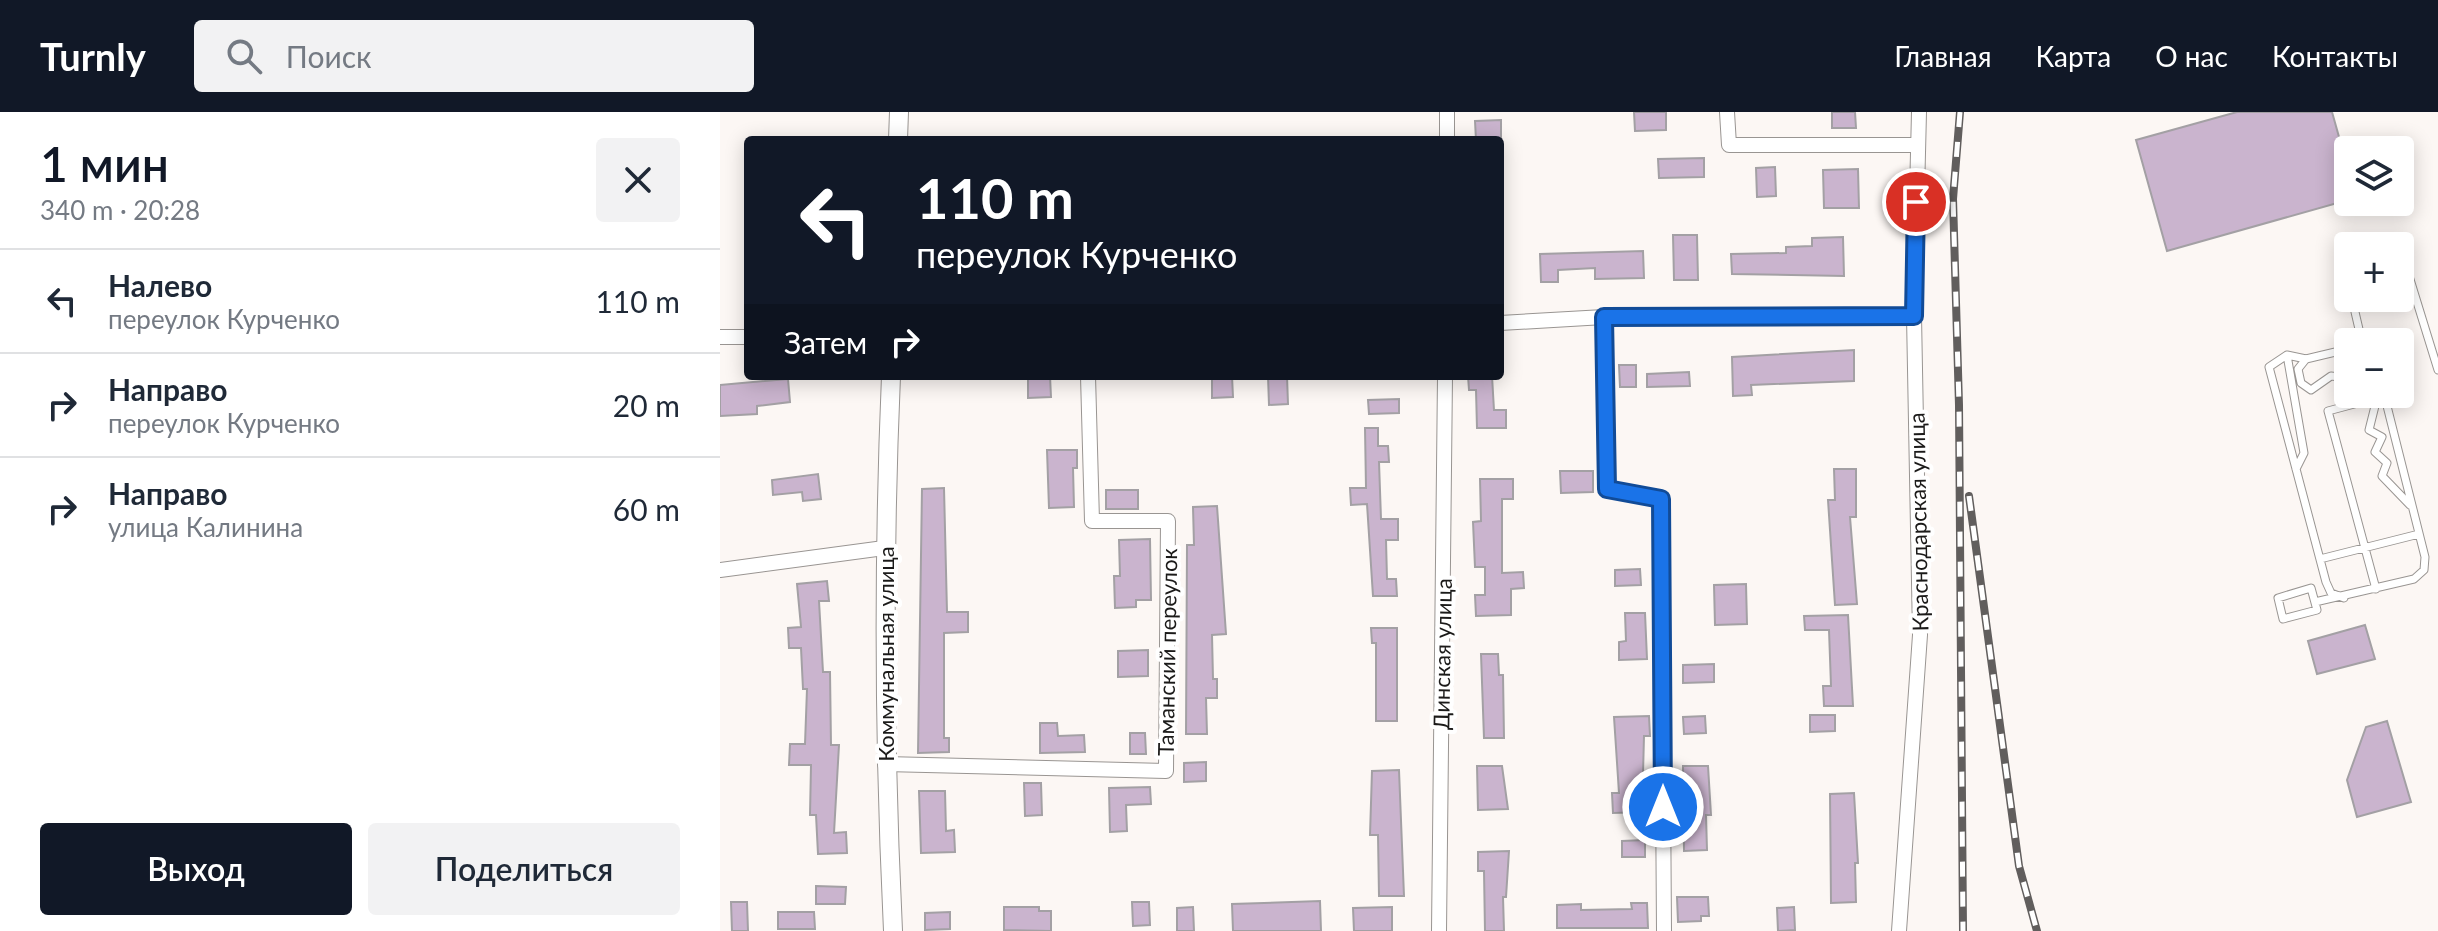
<!DOCTYPE html>
<html lang="ru">
<meta charset="utf-8">
<style>
:root{--surface:#fff;--page:#f2f2f3;--text:#1f2937;--muted:#747a83;--line:#e0e1e3;--accent:#111827}
body{margin:0;font-family:Lato,sans-serif;background:var(--page);color:var(--text);height:100vh;display:flex;flex-direction:column;font-size:30px;white-space:nowrap}
*{box-sizing:border-box;margin:0}
p{font-size:26px;color:var(--muted)}
.icon{flex:none;width:44px;height:44px;fill:none;stroke:currentColor;stroke-width:2;stroke-linecap:round;stroke-linejoin:round}
.map{position:relative;flex:1;overflow:hidden}
.drawer{display:flex;flex-direction:column;background:var(--surface);width:720px}
.drawer>*{flex:none}
.banner{position:absolute;left:24px;top:24px;width:760px;height:244px;border-radius:8px;box-shadow:0 4px 20px #0003;background:#111827;color:#fff;overflow:hidden}
.controls{position:absolute;left:1614px;top:24px;display:grid;gap:16px}
.controls a{display:grid;place-items:center;width:80px;height:80px;border-radius:8px;background:var(--surface);box-shadow:0 4px 20px #0003;font-size:40px}
.pin{position:absolute;display:grid;place-items:center;width:68px;height:68px;color:#fff;margin:-34px;border:4px solid #fff;border-radius:50%;box-shadow:0 2px 8px #0007}
.me{position:absolute;width:88px;margin:-44px;rotate:0deg;stroke-linejoin:round;filter:drop-shadow(0 0 6px #0008)}
.turn{display:flex;align-items:center;gap:28px;height:168px;padding:0 40px;font-size:36px}
.turn .icon{width:104px;height:104px;stroke-width:2.5}
.turn b{display:block;font-size:56px;line-height:68px}
.then{display:flex;align-items:center;height:76px;padding:0 40px;background:#0003;gap:16px;font-size:30px}
.round{display:grid;place-items:center;flex:none;width:84px;height:84px;border-radius:8px;background:var(--page)}
.head{display:flex;align-items:center;justify-content:space-between;height:136px;padding:0 40px}
h1{font-size:48px;font-weight:600;line-height:60px;color:var(--accent)}
.button{display:flex;gap:16px;margin-top:auto;padding:16px 40px}
.button a{flex:1;height:92px;border-radius:8px;background:var(--accent);color:#fff;font-size:32px;font-weight:600;line-height:92px;text-align:center}
.button a+a{background:var(--page);color:var(--text)}
ul{padding:0;list-style:none}
li{display:flex;align-items:center;gap:24px;height:104px;padding:0 40px;border-top:2px solid var(--line)}
li div{flex:1}
li b{display:block;font-size:30px}
li em{font-style:normal}
header{display:flex;align-items:center;gap:48px;box-sizing:border-box;height:112px;padding:0 40px;background:var(--accent);color:#fff}
header strong{font-size:38px}
nav{display:flex;gap:44px;margin-inline-start:auto;font-size:28px}
.search{width:560px;height:72px;background:var(--page);display:flex;align-items:center;gap:20px;box-sizing:border-box;padding:0 28px;border-radius:8px;color:var(--muted);font-size:30px}
main{display:flex;flex:1;min-height:0}
.map>svg:first-child{display:block}
.building{fill:#cab4ce;stroke:#a3a0a4;stroke-width:2}
.lines{fill:none;stroke-linecap:round;stroke-linejoin:round}
.service-casing{stroke:#999592;stroke-width:9}
.minor-casing{stroke:#999592;stroke-width:16}
.tertiary-casing{stroke:#999592;stroke-width:20}
.service{stroke:#fff;stroke-width:7}
.minor{stroke:#fff;stroke-width:14}
.tertiary{stroke:#fff;stroke-width:18}
.rail-casing{stroke:#615e5d;stroke-width:8}
.rail{stroke:#fff;stroke-width:5;stroke-dasharray:15;stroke-linecap:butt}
.route-casing{stroke:#114b97;stroke-width:20}
.route{stroke:#1a73e8;stroke-width:14}
.labels{text-anchor:middle;dominant-baseline:central;stroke-width:8;stroke-linejoin:round;paint-order:stroke}
.street-label{font-size:22px;fill:#1b1a19;stroke:#fff}
</style>
<header>
<strong>Turnly</strong>
<div class="search"><svg class="icon" aria-label="search" viewBox="0 0 24 24"><circle cx="10" cy="10" r="6"/><path d="M15 15l6 6"/></svg>Поиск</div>
<nav><a>Главная</a><a>Карта</a><a>О нас</a><a>Контакты</a></nav>
</header>
<main>
<section class="drawer">
<div class="head"><div><h1>1 мин</h1><p>340 m · 20:28</p></div><a class="round"><svg class="icon" aria-label="close" viewBox="0 0 24 24"><path d="M6 6l12 12M18 6L6 18"/></svg></a></div>
<ul>
<li><svg class="icon" aria-label="left" viewBox="0 0 24 24"><path d="M17 20v-9H6M10 6l-5 5 5 5"/></svg><div><b>Налево</b><p>переулок Курченко</p></div><em>110 m</em></li>
<li><svg class="icon" aria-label="right" viewBox="0 0 24 24"><path d="M7 20v-9h11M14 6l5 5-5 5"/></svg><div><b>Направо</b><p>переулок Курченко</p></div><em>20 m</em></li>
<li><svg class="icon" aria-label="right" viewBox="0 0 24 24"><path d="M7 20v-9h11M14 6l5 5-5 5"/></svg><div><b>Направо</b><p>улица Калинина</p></div><em>60 m</em></li>
</ul>
<div class="button"><a>Выход</a><a>Поделиться</a></div>
</section>
<div class="map">
<svg width="1718" height="819" viewBox="0 0 1718 819">
<rect width="100%" height="100%" fill="#fcf7f4"/>
<path class="building" d="M914,0h32v18l-31,1z
M1112,0h23l1,16h-24z
M1517,0h95l16,57v31l-181,51 -31,-111z
M781,8v20h-25l-1,-19z
M984,46v19l-45,1 -1,-19z
M1055,55l1,29 -19,1 -1,-29z
M1138,57l1,39h-35l-1,-38z
M953,123h24l1,45h-24z
M1123,125l1,39 -112,-2 -1,-20 55,-1v-6l26,-1v-8z
M923,139l1,27 -49,1v-11l-37,2v12h-17l-1,-28z
M1134,238v31l-103,4 1,10 -19,1 -1,-39z
M899,253h17v22h-16z
M969,260l1,14 -43,1v-13z
M308,264h22l1,21 -23,1z
M492,264h20l1,21 -21,1z
M548,264h19l1,28 -19,1z
M748,264h24l2,34h12v18h-29l-1,-38h-7z
M68,267l2,23 -33,4v8l-37,2v-31z
M679,287v14l-30,1 -1,-14z
M645,316h13v18h10l1,16h-10l2,57h17v21h-12l1,39h9l1,17h-24l-6,-92 -16,1 -1,-17h16z
M327,338h30v18h-4l1,39 -25,1z
M1114,357h22v48h-6l7,87 -22,1 -7,-105h7z
M840,359h33v21l-32,1z
M98,362l3,25 -18,2 -1,-9 -29,3 -1,-15z
M760,367h33v20h-11v74l21,-1 1,16 -13,1v26l-35,1 -1,-21h10v-28h-10l-2,-45 8,-1z
M224,376l3,124h21v20l-24,1v105h5v14l-31,1 4,-264z
M386,378h32v19h-32z
M497,394l9,128 -14,1 1,44h4v19h-11l1,36h-21l1,-189h7l-1,-38z
M430,427l1,61h-15v7l-21,1 -1,-32h6l-1,-36z
M920,457l1,16 -26,1v-16z
M107,469l2,20h-10l4,71h7l1,73h8l-5,88 12,-1 1,21 -29,1 -2,-39h-6l1,-50h-22l1,-21h15l2,-55h-4l-2,-41h-12l-1,-20 13,-1 -4,-43z
M1026,472l1,40 -32,1 -1,-40z
M905,501h20l2,46 -28,1v-18l7,-1z
M1128,503l5,91h-29l-1,-20h8l-2,-56h-24l-1,-14z
M1645,513l10,34 -58,15 -9,-33z
M651,516h26v93h-21v-78h-4z
M428,538v26l-30,1v-26z
M761,542h17l1,21h4l1,63h-20z
M994,552v18l-31,1v-18z
M1090,603h25v16l-25,1z
M929,604l1,20h-6l-2,76 -29,1 -1,-20h7l-5,-76z
M985,604l1,17 -22,1 -1,-17z
M1667,609l24,81 -54,15 -10,-37 19,-53z
M320,611h17l1,13 26,-1 1,17 -45,1z
M410,621h15l1,21h-16z
M486,650v19l-22,1v-19z
M757,654h25l6,43 -30,1z
M963,654h25l3,49h-5l1,35 -23,1z
M679,658l5,126h-25l-1,-61h-8l2,-64z
M304,671h17l1,32 -17,1z
M430,675l1,17 -25,1 1,26 -17,1 -1,-44z
M199,679h26l1,40 8,-1 1,22 -34,1z
M1134,681l4,70h-3l1,39 -25,1 -1,-109z
M925,728v17h-23v-16z
M789,739l-3,46h-3l1,34h-19l-1,-60h-6v-19z
M96,774l30,1 -1,17h-29z
M957,785h31l1,19h-8v5l-23,1z
M600,789l1,30h-88l-1,-27z
M11,790h16l1,29h-16z
M412,790h17l1,23 -17,1z
M911,791h16l1,25h-91v-23l24,-1v6l51,-1z
M284,795h35v4h12v20l-47,-1z
M473,795l1,24h-17v-23z
M672,795v24h-38l-1,-23z
M1074,795l1,23 -17,1 -1,-23z
M58,800h36l1,17h-37z
M230,800v17l-25,1v-17z"/>
<g class="lines">
<g class="service-casing">
<path id="service" d="M1680,135l38,123
M1635,200l7,30
M1567,243l17,98 -8,16
M1586,247l-8,10 3,14 10,7 20,-14 17,2
M1636,282l2,9 -30,8 48,178
M1658,282l-9,36 13,7 -7,15 12,11 -5,13 28,29
M1600,447l99,-25
M1591,476l6,22 -34,9 -5,-21z
M1624,486l-13,-5 -5,-11 -57,-215 18,-12 19,4 42,-10
M1595,490l99,-23 10,-9 1,-13 -41,-163"/>
</g>
<g class="minor-casing">
<path id="minor" d="M1007,0l2,33h187
M727,28v-28
M884,205l3,172 54,10 3,432
M780,211l104,-6 310,-1
M0,225h28
M0,458l164,-22
M165,652l281,7 2,-250h-76l-4,-145
M719,819l6,-555
M1179,819l21,-296 -6,-319 5,-204"/>
</g>
<g class="tertiary-casing">
<path id="tertiary" d="M178,28l1,-28
M171,264c-8,186 -7,369 2,555"/>
</g>
<use href="#service" class="service"/>
<use href="#minor" class="minor"/>
<use href="#tertiary" class="tertiary"/>
<g class="rail-casing">
<path id="rail" d="M1240,0l-7,87 6,206 4,526
M1249,384l50,370 18,65"/>
</g>
<use href="#rail" class="rail"/>
</g>
<g class="lines">
<g class="route-casing">
<path id="route" d="M943,695l-2,-308 -54,-10 -3,-172 310,-1 2,-114"/>
</g>
<use href="#route" class="route"/>
</g>
<g class="labels">
<g class="street-label">
<text transform="translate(1198 410) rotate(-91)">Краснодарская улица</text>
<text transform="translate(447 540) rotate(-89)">Таманский переулок</text>
<text transform="translate(165 542) rotate(-90)">Коммунальная улица</text>
<text transform="translate(722 542) rotate(-89)">Динская улица</text>
</g>
</g>
</svg>
<div class="controls">
<a><svg class="icon" aria-label="layers" viewBox="0 0 24 24"><path d="M12 4l9 5-9 5-9-5zM3 14l9 5 9-5"/></svg></a>
<a>+</a>
<a>−</a>
</div>
<div class="pin" style="left:1196px;top:90px;background:#d93025"><svg class="icon" aria-label="arrive" viewBox="0 0 24 24"><path d="M6 21V4h12l-3 4 3 4H6"/></svg></div>
<svg class="me" style="left:943px;top:695px" viewBox="-20 -20 40 40"><circle r="17" fill="#1a73e8" stroke="#fff" stroke-width="3"/><path d="M0-11L8 9 0 5-8 9z" fill="#fff"/></svg>
<div class="banner">
<div class="turn"><svg class="icon" aria-label="left" viewBox="0 0 24 24"><path d="M17 20v-9H6M10 6l-5 5 5 5"/></svg><div><b>110 m</b>переулок Курченко</div></div>
<div class="then">Затем<svg class="icon" aria-label="right" viewBox="0 0 24 24"><path d="M7 20v-9h11M14 6l5 5-5 5"/></svg></div>
</div>
</div>
</main>
